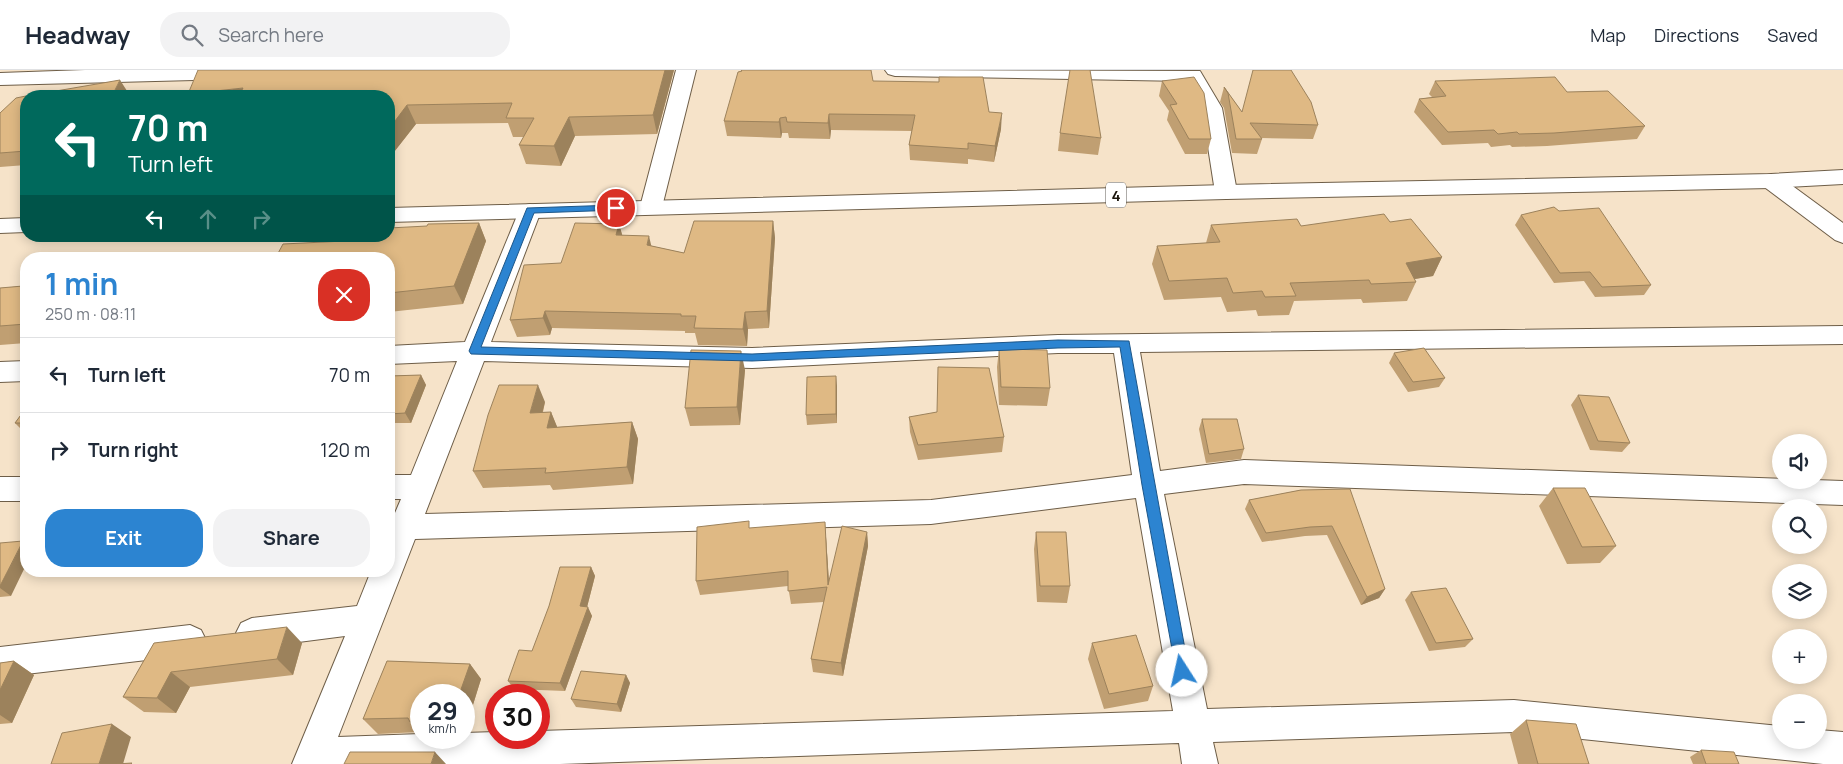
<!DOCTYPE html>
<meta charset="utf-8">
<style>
:root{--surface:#fff;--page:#f2f2f3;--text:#1f2937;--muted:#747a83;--line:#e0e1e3;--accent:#2c84d1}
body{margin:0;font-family:Manrope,sans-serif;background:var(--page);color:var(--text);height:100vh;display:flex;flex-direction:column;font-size:19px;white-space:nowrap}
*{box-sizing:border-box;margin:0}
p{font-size:16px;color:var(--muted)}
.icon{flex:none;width:28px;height:28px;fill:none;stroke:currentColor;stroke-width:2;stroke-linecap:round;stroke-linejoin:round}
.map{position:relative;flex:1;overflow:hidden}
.panel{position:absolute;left:20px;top:182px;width:375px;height:325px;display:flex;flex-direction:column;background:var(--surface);border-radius:20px;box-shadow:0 2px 12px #0003}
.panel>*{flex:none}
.banner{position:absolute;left:20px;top:20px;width:375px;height:152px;border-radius:20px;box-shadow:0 2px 12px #0003;background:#00695c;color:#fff;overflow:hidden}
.tools{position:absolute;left:1772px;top:364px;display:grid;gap:10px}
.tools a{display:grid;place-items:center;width:55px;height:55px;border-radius:50%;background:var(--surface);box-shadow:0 2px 12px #0003;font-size:25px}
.speed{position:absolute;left:410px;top:614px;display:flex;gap:10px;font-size:25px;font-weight:700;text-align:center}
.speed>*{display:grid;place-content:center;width:65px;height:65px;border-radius:50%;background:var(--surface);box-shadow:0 2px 12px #0003;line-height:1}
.speed small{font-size:12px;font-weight:400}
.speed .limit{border:8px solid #d22;background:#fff;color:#111}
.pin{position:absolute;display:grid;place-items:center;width:42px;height:42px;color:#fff;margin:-21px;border:2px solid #fff;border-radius:50%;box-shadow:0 1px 5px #0007}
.me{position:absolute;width:55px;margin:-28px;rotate:350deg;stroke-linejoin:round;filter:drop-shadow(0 0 4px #0008)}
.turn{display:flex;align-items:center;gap:18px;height:105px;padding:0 25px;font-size:22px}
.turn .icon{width:65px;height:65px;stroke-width:2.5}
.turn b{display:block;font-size:35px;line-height:42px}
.lanes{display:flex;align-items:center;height:48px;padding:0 25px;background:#0003;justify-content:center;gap:25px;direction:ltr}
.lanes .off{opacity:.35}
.round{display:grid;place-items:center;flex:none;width:52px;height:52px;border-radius:20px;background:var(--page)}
.overview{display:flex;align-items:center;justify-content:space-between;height:85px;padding:0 25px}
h1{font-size:30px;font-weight:700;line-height:38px;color:var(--accent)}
.primary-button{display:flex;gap:10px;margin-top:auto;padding:10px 25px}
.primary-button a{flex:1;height:58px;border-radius:20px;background:var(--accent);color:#fff;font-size:20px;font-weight:700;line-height:58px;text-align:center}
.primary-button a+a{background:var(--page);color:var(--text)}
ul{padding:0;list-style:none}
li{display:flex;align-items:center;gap:15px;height:75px;padding:0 25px;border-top:1px solid var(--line)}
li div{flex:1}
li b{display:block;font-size:19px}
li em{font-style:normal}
header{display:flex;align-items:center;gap:30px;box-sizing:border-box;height:70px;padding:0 25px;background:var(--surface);border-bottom:1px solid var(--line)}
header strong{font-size:24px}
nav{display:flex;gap:28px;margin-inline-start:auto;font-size:18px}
.search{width:350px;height:45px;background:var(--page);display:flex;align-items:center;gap:12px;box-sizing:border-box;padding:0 18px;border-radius:20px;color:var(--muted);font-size:19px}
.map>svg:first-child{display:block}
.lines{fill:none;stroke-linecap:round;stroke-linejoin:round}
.minor-casing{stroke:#6e5e48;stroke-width:2}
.highway-casing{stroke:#6e5e48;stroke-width:2}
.minor{fill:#fff;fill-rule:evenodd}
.highway{fill:#fff;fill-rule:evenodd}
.wall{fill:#c09f72}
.shaded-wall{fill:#9c825c}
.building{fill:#dfb984;stroke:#9c825c}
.route{fill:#2c84d1;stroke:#1d5688}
.labels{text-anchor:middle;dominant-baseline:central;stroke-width:4.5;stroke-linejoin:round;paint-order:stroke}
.shield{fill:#fff;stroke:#5f5b55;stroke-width:1}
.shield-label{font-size:15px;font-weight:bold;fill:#1b150c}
</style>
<header>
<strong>Headway</strong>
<div class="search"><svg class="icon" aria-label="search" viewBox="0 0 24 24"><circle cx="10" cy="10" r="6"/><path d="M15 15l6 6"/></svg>Search here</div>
<nav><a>Map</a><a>Directions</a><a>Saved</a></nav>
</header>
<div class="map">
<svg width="1843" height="694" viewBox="0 0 1843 694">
<rect width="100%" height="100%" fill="#f6e3c9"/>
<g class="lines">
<g class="minor-casing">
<path id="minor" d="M85,0h156l2,3 -3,4 -7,2 -233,6v-12z
M676,0h20l-34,137 -3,5 -8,2 -8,-2 -3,-5z
M885,0l315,1 22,37 15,84 -3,5 -8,2 -8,-2 -3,-5 -13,-84 -16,-27 -291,-5 -7,-2z
M1771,104l8,2 64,47v20l-8,-3 -72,-54 -3,-5 3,-5z
M530,134l8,2 3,5 -50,131 261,6 306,-13 785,-9v18l-703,8 20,119 84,-11 599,21v24l-599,-21 -80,10 43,215 307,-9 267,26v14h38v-10l24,2v32h-20l-309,-32 -301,10 5,22h-36l-3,-21 -619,21h-268l53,-128 -93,12 -11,-5 -5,-10 5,-10 11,-5 105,-12 14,-35h18v-44l12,-28h-12v-24h22l46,-114 -68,3v-18l76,-4 54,-131 3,-5zM1058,283h56l18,122 -201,25 -506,14 59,-153 268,7zM1136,428l37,213 -634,20v7h-43v-6l-32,1v5h-43v-4l-83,3 77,-198 516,-15z
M26,291v20l-26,1v-20z
M0,407h26v24h-26z
M190,555l11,5 5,10 -5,10 -11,5 -190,22v-30z"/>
</g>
<g class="highway-casing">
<path id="highway" d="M1843,100v14l-72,4 -545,11 -837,23v-14l837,-23 545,-11z
M26,148v14l-26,1v-14z"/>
</g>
<use href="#minor" class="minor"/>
<use href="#highway" class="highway"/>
</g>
<path class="wall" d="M674,0l-17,64 -82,2 -14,30 -35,-2 -7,-19 5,-8h-11l-5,-14 -92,1 -22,28 -5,-1v-55h-200l-1,-2z
M873,11l116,31 12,17 -7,33 -26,-3v5l-58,-4 -1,-15 3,-14 -81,-1 -1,9 -41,-1 -1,-5h-6l-1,5 -54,-2 -3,-15z
M1162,11l49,58 -4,15h-22l-18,-34 2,-9 -10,-15z
M1435,11l132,11 78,34 -8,13 -90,7 -35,1 -2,-2 -19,2 -3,-4 -46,2 -28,-33 5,-13 13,-2 -3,-3z
M1224,17l18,25 76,13 -5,14 -52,-1 1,1 -5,15 -25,-1 -8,-45 -4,-6z
M26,26v69l-26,2v-54z
M1060,63l41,5 -3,17 -40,-4z
M1521,145l130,70 -7,10 -49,2 -11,-16 -30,2 -39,-58z
M773,151l2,17 -6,90 -21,1 -1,17 -49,-1 -3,-12h-10v-2l-133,-3 -2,7 -33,2 -7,-17 51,-57 58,-39 3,11 30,11 32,7z
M1390,152l52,35 -9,19 -19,3 2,3 -9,19 -44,2 -2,-4 -67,2 -5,14 -31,1 -2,-6 -29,2 -6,-15 -57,3 -12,-36 5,-18 49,-3 5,-18 90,1z
M479,153l7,18 -23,63 -74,8v-53l-24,-19z
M26,212v61l-26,2v-57l23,-2z
M999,279l51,39 -3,18 -48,-1 -2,-38z
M1394,283l51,25 -6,9 -31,5 -19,-29z
M745,300l-5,55 -50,1 -5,-18z
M421,305l5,10 -15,38h-22v-47z
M837,316v37l-30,2 -1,-10z
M1578,325l52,48 -8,9 -32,-2 -19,-45z
M545,332l-2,10h8l6,15 75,-5 6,17 -5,45 -80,6 -3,-5 -67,3 -10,-17z
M26,338v26l-11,-11z
M909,347l95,20 -2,15 -84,8 -8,-28z
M1202,349l42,30 -3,10 -35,4 -7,-34z
M1553,418l63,58 -16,17 -33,1 -28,-58z
M1301,420l84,99 -6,9 -18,7 -34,-70 -22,1 -43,6 -17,-33 4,-9z
M751,458l75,9 3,44 38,-49 1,14 -25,130 -30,-4 -2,-13 13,-57 -33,2 -3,-18 -88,9 -4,-14z
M1036,462l34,54 -3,17 -30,-1 -3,-53z
M0,473l11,53 -11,1z
M591,497l4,9 -8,31 5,9 -27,75 -51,-2 -6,-8 24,-30z
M1411,522l62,47 -8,8 -36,4 -24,-51z
M154,573h148l-9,32 -103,12 -14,26 -32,-1 -21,-15z
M1092,573l61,43 -5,15 -44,8 -16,-50z
M14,591l20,14 -22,48 -12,1v-61z
M387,591l83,3 11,15 -14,45h-3v-29h-43v39l-2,-2 -41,2 -15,-15z
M626,605l4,8 -9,29 -45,-5 -5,-8z
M1526,650l63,44h-71l-8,-30z
M1701,680l38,14h-46l-3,-7z"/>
<path class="shaded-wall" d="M665,0h9l-17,64 -4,-19z
M120,10l9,14 -1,2h-16z
M243,18l5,8h-59l-1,-2z
M407,35l9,19 -22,28 -5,-12v-11z
M1002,43l-1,16 -7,33 1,-16z
M829,44l2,16 -1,9 -2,-16z
M569,47l6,19 -14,30 -7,-20z
M780,48l2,15 -1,5 -2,-16z
M773,151l2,17 -6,90 -2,-17z
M479,153l7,18 -23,63 -9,-18z
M619,154l5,17 -8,-6z
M649,166l4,17 -6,-8z
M1442,187l-9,19 -36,6 9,-19z
M545,241l7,17 -2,7 -7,-17z
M745,242l3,17 -1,17 -4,-17z
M741,281l4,19 -5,55 -3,-18z
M421,305l5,10 -15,38 -6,-10z
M836,306l1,10v37l-1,-9z
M538,315l7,17 -7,28 -8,-17z
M551,342l7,17 -11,-1z
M632,352l6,17 -5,45 -6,-17z
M825,452l1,15 4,62 -2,-14z
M867,462l1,14 -25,130 -2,-13z
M23,471l3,3v21l-15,31 -11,-8v-2z
M591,497l4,9 -10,39 -5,-9z
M1385,519l-6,9 -18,7 6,-8z
M588,537l4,9 -27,75 -5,-8z
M287,557l15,16 -9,32 -16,-16z
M14,591l20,14 -22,48 -12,-8v-25z
M470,594l11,15 -14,45 -3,-4v-25h-5z
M171,602l19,15 -14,26 -19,-15z
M626,605l4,8 -9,29 -4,-8z
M112,654l19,13 -8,27h-24z
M435,682l11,12h-15z"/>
<path class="building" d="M198,0h467l-12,45 -84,2 -15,29 -35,-1 15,-27h-28l6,-15 -105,2 -18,24v-33h-150l4,-8 -55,6z
M741,0h130l2,11 66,1v-5h44l6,35 13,1 -7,33 -27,-3v6l-59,-4 6,-30 -86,-1 -1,9 -41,-1 -1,-5 -6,1 -1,4 -55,-1 14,-49 4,-1z
M1070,0h20l11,68 -41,-5z
M1253,0h38l20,32 7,23 -68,-2 12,16h-26l-8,-46 -4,-6 18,25z
M1194,7l10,16 7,46h-22l-19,-34 7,-1 -15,-23z
M1555,7l12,15 41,-1 37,35 -91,7 -35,1 -2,-2 -19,2 -4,-4 -46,2 -29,-33 27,-3 -11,-15z
M120,10l-8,16h-85z
M26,26v55l-26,2v-40l16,-15z
M1554,137l5,4 40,-3 52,77 -49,2 -12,-15 -30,1 -39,-58z
M1384,144l6,8 21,-3 31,38 -36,6 10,19 -45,2 -2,-4 -79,3 6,13 -31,1 -3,-6 -29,2 -6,-15 -58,3 -12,-35 63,-4 -9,-17 86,-6 4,7z
M694,151h79l-6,90 -22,1 -2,17 -49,-1 2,-12h-15v-2l-136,-3 -2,7 -33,2 14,-55 37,-2 14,-40 44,1 -3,11 33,1 -2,9 37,8z
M479,153l-25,63 -65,7v-34h-114l8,-15 82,-4 2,-4h22v-8l38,-2 1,-2z
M26,212v42l-26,2v-38l23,-2z
M1424,278l21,30 -32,4 -19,-29z
M999,279l48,1 3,38 -49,-1z
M691,280l50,1 -4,56 -52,1z
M938,297l51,1 15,69 -86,8 -9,-28 28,-5z
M421,305l-16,38 -16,1v-38z
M836,306v38l-30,1 1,-38z
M499,315h39l-8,28 21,-1 -4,16 85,-6 -5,45 -82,6 1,-5 -73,3 15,-56z
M1578,325l31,2 21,46 -32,-2z
M26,338v15h-11z
M1202,349h35l7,30 -35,5z
M1553,418h32l31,58 -34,1z
M1350,419l35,100 -18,8 -35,-71 -22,1 -44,6 -17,-33 52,-10z
M749,451v7l76,-6 3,63 14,-59 25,6 -26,131 -30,-4 16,-72 -39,4v-20l-92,10 1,-54z
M1036,462h30l4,54h-30z
M23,471l-23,45v-43z
M560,497h31l-11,39 8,1 -28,76 -52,-2 11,-31 13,1 17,-45z
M1446,518l27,51 -37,4 -25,-51z
M287,557l-10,32 -106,13 -14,26 -34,-1 31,-54z
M1136,565l17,51 -44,8 -17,-51z
M14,591l-14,29v-27z
M387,591l83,3 -11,31h-38v27h-11l-2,-4 -45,1z
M581,601l45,4 -9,29 -46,-5z
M1526,650l50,4 13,40h-51z
M112,654l-13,40h-48l11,-31z
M1701,680l33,2 5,12h-33z
M350,682h85l-4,12h-87z
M132,693l-1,1h-15z"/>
<path class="route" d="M616,135l5,3 -2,2 -85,3 -53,134 271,7 306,-14 71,1 60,330 -2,4 -5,2 -4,-2 -2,-4 -34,-186 -22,-138 -62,1 -306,13 -281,-7 -2,-3 58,-143z"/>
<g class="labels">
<rect class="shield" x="1106" y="112.5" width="20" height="25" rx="4"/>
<g class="shield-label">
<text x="1116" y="125">4</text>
</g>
</g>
</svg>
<div class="tools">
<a><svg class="icon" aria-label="sound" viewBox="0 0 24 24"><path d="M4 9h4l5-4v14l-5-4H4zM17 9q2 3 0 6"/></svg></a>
<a><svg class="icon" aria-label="search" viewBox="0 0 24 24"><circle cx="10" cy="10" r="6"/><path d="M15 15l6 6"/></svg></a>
<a><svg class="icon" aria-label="layers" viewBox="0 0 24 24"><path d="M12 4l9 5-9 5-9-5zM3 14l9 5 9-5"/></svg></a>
<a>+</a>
<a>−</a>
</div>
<div class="speed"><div>29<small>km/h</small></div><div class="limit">30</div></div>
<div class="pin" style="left:616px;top:138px;background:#d93025"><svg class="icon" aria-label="arrive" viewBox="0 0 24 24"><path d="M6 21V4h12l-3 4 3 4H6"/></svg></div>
<svg class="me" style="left:1182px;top:601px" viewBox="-20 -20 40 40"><circle r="19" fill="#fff"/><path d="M0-13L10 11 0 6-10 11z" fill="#2c84d1"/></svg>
<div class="banner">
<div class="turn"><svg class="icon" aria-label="left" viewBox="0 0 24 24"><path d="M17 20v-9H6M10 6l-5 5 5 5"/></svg><div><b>70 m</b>Turn left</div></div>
<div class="lanes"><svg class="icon" aria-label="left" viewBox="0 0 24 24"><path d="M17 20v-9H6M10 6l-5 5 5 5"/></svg><svg class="icon off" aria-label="ahead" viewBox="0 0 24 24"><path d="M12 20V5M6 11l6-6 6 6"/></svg><svg class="icon off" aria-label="right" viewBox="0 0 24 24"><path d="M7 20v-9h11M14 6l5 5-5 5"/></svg></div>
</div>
<section class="panel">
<div class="overview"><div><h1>1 min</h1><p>250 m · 08:11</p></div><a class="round" style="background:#d93025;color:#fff"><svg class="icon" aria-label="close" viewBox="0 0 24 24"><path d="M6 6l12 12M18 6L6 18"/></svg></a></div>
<ul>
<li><svg class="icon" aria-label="left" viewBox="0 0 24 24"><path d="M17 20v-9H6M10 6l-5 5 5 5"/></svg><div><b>Turn left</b></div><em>70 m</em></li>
<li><svg class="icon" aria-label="right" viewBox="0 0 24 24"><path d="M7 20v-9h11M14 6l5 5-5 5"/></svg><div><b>Turn right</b></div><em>120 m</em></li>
</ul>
<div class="primary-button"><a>Exit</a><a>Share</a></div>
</section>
</div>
